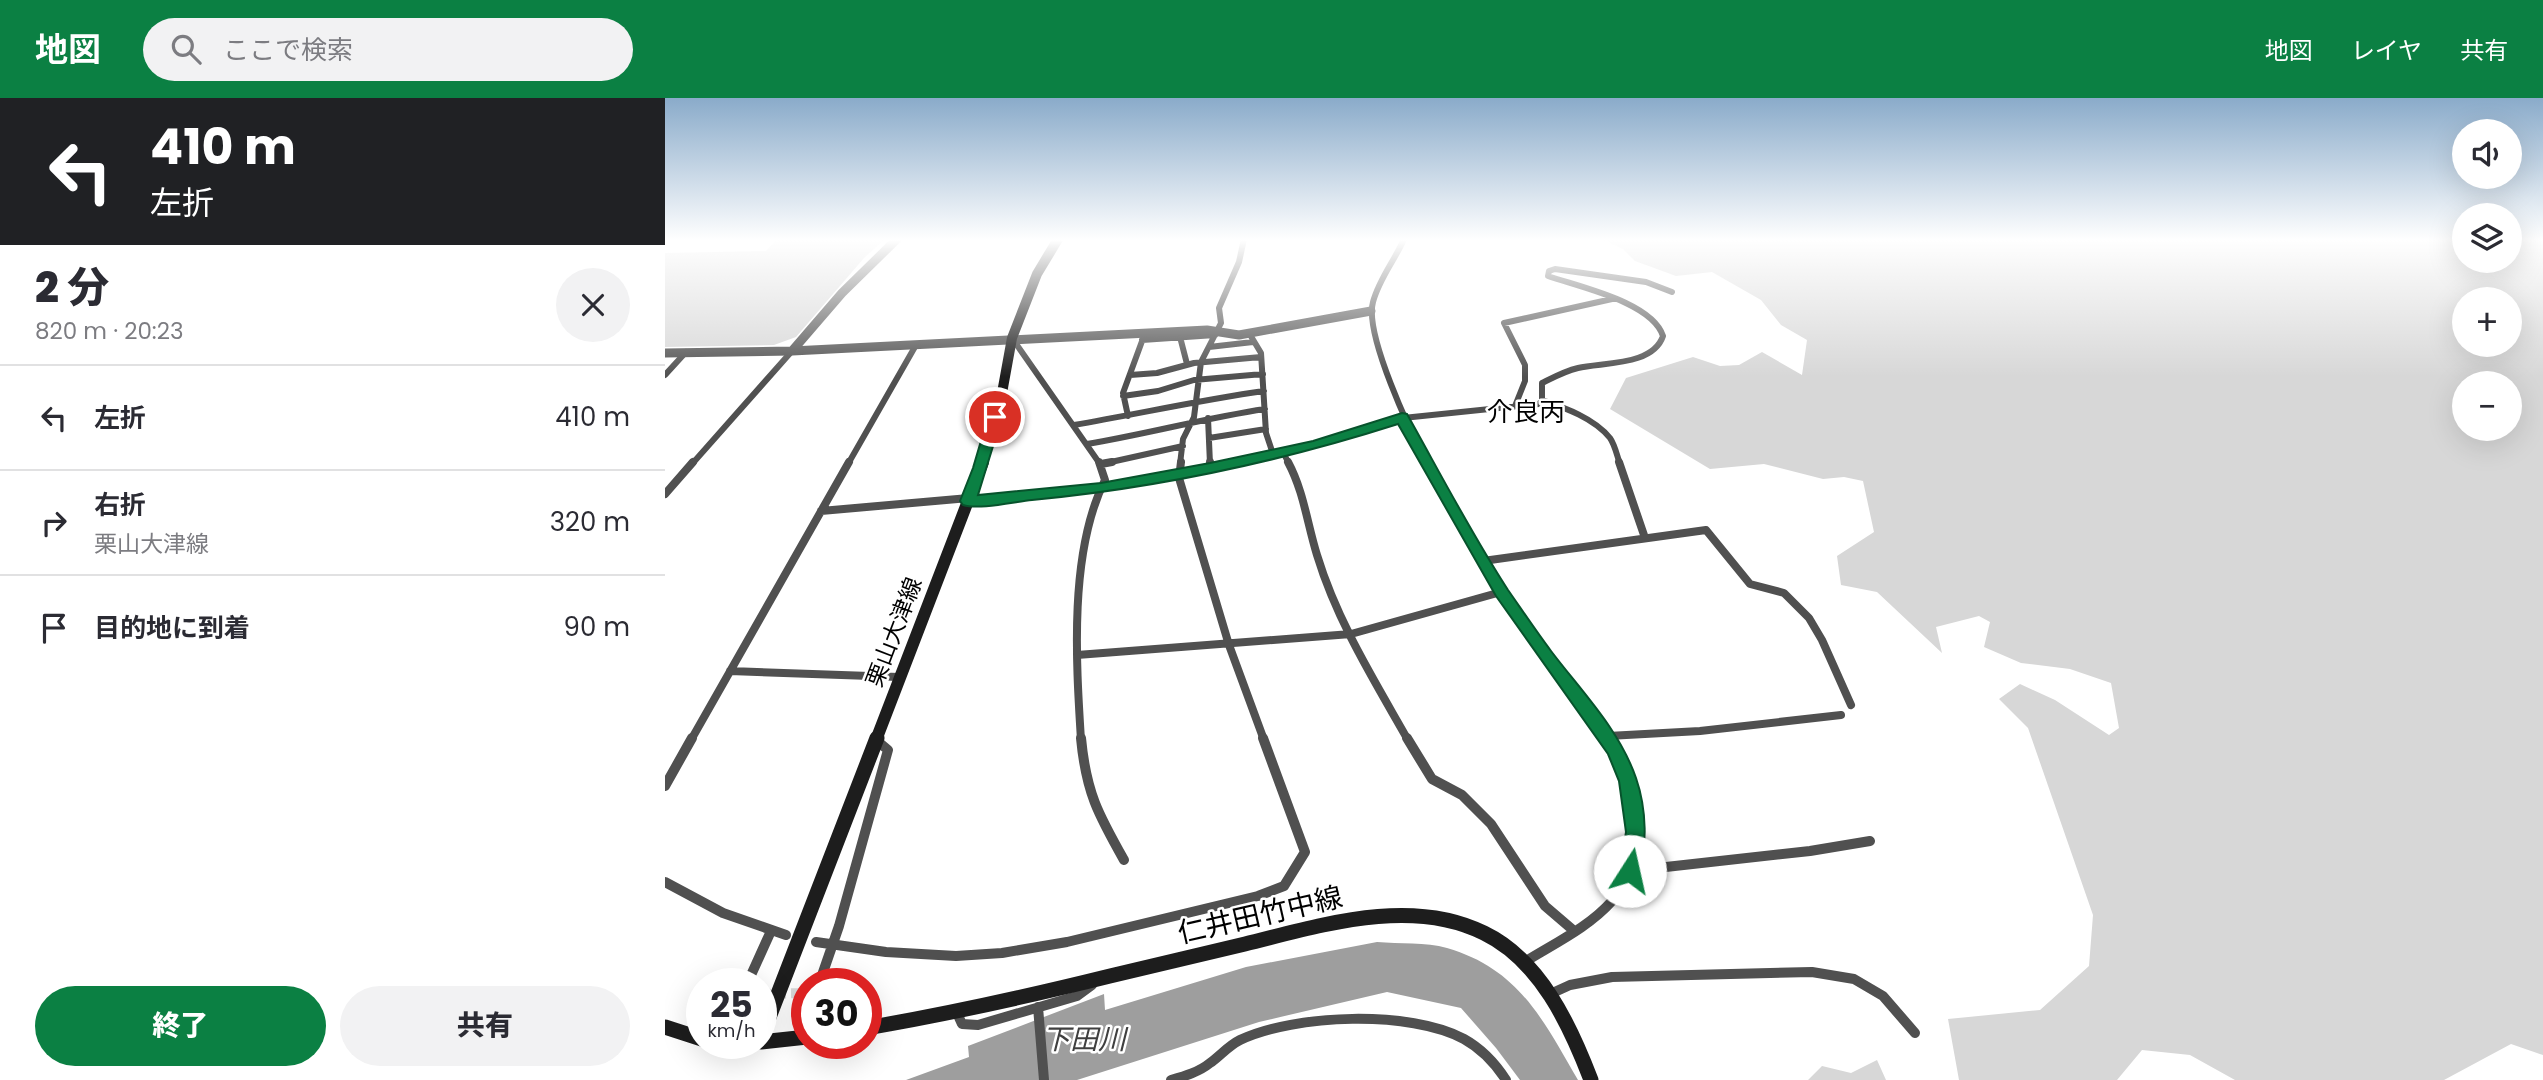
<!DOCTYPE html>
<html lang="ja">
<meta charset="utf-8">
<style>
:root{--surface:#fff;--page:#f2f2f3;--text:#2b2b33;--muted:#7c7c81;--line:#e1e1e2;--accent:#0b8043}
body{margin:0;font-family:Poppins,"Noto Sans JP",sans-serif;background:var(--page);color:var(--text);height:100vh;display:flex;flex-direction:column;font-size:26px;white-space:nowrap}
*{box-sizing:border-box;margin:0}
p{font-size:23px;color:var(--muted)}
.icon{flex:none;width:38px;height:38px;fill:none;stroke:currentColor;stroke-width:2;stroke-linecap:round;stroke-linejoin:round}
.map{position:relative;flex:1;overflow:hidden}
.sheet{display:flex;flex-direction:column;background:var(--surface);width:665px}
.sheet>*{flex:none}
.banner{background:#202124;color:#fff;overflow:hidden}
.fabs{position:absolute;left:1787px;top:21px;display:grid;gap:14px}
.fabs a{display:grid;place-items:center;width:70px;height:70px;border-radius:50%;background:var(--surface);box-shadow:0 7px 28px #0002;font-size:35px}
.speed{position:absolute;left:21px;top:870px;display:flex;gap:14px;font-size:35px;font-weight:700;text-align:center}
.speed>*{display:grid;place-content:center;width:91px;height:91px;border-radius:50%;background:var(--surface);box-shadow:0 7px 28px #0002;line-height:1}
.speed small{font-size:18px;font-weight:400}
.speed .limit{border:10px solid #d22;background:#fff;color:#111}
.pin{position:absolute;display:grid;place-items:center;width:60px;height:60px;color:#fff;margin:-30px;border:4px solid #fff;border-radius:50%;box-shadow:0 2px 7px #0007}
.me{position:absolute;width:77px;margin:-38px;rotate:10deg;stroke-linejoin:round;filter:drop-shadow(0 0 5px #0008)}
.turn{display:flex;align-items:center;gap:24px;height:147px;padding:0 35px;font-size:32px}
.turn .icon{width:91px;height:91px;stroke-width:2.5}
.turn b{display:block;font-size:49px;line-height:60px}
.round{display:grid;place-items:center;flex:none;width:74px;height:74px;border-radius:37px;background:var(--page)}
.head{display:flex;align-items:center;justify-content:space-between;height:119px;padding:0 35px}
h1{font-size:42px;font-weight:800;line-height:52px}
.primary-button{display:flex;gap:14px;margin-top:auto;padding:14px 35px}
.primary-button a{flex:1;height:80px;border-radius:42px;background:var(--accent);color:#fff;font-size:28px;font-weight:800;line-height:80px;text-align:center}
.primary-button a+a{background:var(--page);color:var(--text)}
ul{padding:0;list-style:none}
li{display:flex;align-items:center;gap:21px;height:105px;padding:0 35px;border-top:2px solid var(--line)}
li div{flex:1}
li b{display:block;font-size:26px}
li em{font-style:normal}
header{display:flex;align-items:center;gap:42px;box-sizing:border-box;height:98px;padding:0 35px;background:var(--accent);color:#fff}
header strong{font-size:33px}
nav{display:flex;gap:38px;margin-inline-start:auto;font-size:24px}
.search{width:490px;height:63px;background:var(--page);display:flex;align-items:center;gap:18px;box-sizing:border-box;padding:0 24px;border-radius:38px;color:var(--muted);font-size:26px}
main{display:flex;flex:1;min-height:0}
.map>svg:first-child{display:block}
.green{fill:#d7d7d7;fill-rule:evenodd}
.water{fill:#9e9e9e}
.lines{fill:none;stroke-linecap:round;stroke-linejoin:round}
.minor-tunnel{stroke:#d9d9d9;stroke-width:10;stroke-dasharray:10 5;stroke-linecap:butt}
.minor-far2{stroke:#505050;stroke-width:6}
.minor-far1{stroke:#505050;stroke-width:8}
.minor{stroke:#505050;stroke-width:10}
.tertiary{stroke:#505050;stroke-width:9}
.secondary-far2{stroke:#1d1d1d;stroke-width:10}
.secondary-far1{stroke:#1d1d1d;stroke-width:12}
.secondary{stroke:#1d1d1d;stroke-width:15}
.route{fill:#0b8043;stroke:#07532c;stroke-width:2}
.labels{text-anchor:middle;dominant-baseline:central;stroke-width:5;stroke-linejoin:round;paint-order:stroke}
.street-label{font-size:23px;fill:#000;stroke:#fff}
.quarter-label{font-size:26px;fill:#000;stroke:#fff}
.near-street-label{font-size:28px;fill:#000;stroke:#fff}
.near-water-label{font-size:28px;font-style:italic;fill:#3f3f3f;stroke:#fff}
</style>
<header>
<strong>地図</strong>
<div class="search"><svg class="icon" aria-label="search" viewBox="0 0 24 24"><circle cx="10" cy="10" r="6"/><path d="M15 15l6 6"/></svg>ここで検索</div>
<nav><a>地図</a><a>レイヤ</a><a>共有</a></nav>
</header>
<main>
<section class="sheet">
<div class="banner">
<div class="turn"><svg class="icon" aria-label="left" viewBox="0 0 24 24"><path d="M17 20v-9H6M10 6l-5 5 5 5"/></svg><div><b>410 m</b>左折</div></div>
</div>
<div class="head"><div><h1>2 分</h1><p>820 m · 20:23</p></div><a class="round"><svg class="icon" aria-label="close" viewBox="0 0 24 24"><path d="M6 6l12 12M18 6L6 18"/></svg></a></div>
<ul>
<li><svg class="icon" aria-label="left" viewBox="0 0 24 24"><path d="M17 20v-9H6M10 6l-5 5 5 5"/></svg><div><b>左折</b></div><em>410 m</em></li>
<li><svg class="icon" aria-label="right" viewBox="0 0 24 24"><path d="M7 20v-9h11M14 6l5 5-5 5"/></svg><div><b>右折</b><p>栗山大津線</p></div><em>320 m</em></li>
<li><svg class="icon" aria-label="arrive" viewBox="0 0 24 24"><path d="M6 21V4h12l-3 4 3 4H6"/></svg><div><b>目的地に到着</b></div><em>90 m</em></li>
</ul>
<div class="primary-button"><a>終了</a><a>共有</a></div>
</section>
<div class="map">
<svg width="1878" height="982" viewBox="0 0 1878 982">
<rect width="100%" height="100%" fill="#fff"/>
<path class="green" d="M112,141h108l-21,19 -68,79 -22,8 -109,2v-94l101,-2z
M937,141h862v22h45l1,-22h33v816l-32,-11 -67,36h-209l-45,-25 -48,-5 -25,30h-158l-11,-61 92,-9 49,-44 4,-51 -65,-187 -29,-29 21,-15 35,16 54,35 10,-7 -8,-45 -41,-14 -49,-6 -37,-16 6,-25 -11,-6 -43,11 6,26 -65,-61 -36,-7 -4,-29 37,-24 -11,-51 -19,-4 -21,2 -59,-15 -54,5 -100,-60 16,-31 67,-21 27,9 19,-1 23,-13 40,23 5,-35 -26,-15 -20,-25 -49,-28 -36,4 -41,-15 -12,-12zM1799,201h45v46h-45zM1799,285h45v46h-45z
M1212,962l9,20h-78l14,-14 29,7z"/>
<path class="water" d="M712,844c22,2 49,0 70,6 72,21 96,72 131,132h-58l-24,-32 -35,-40 -74,-16 -128,30 -182,58h-171l63,-23 -1,-11 136,-52 1,16 141,-43z"/>
<g class="lines">
<path class="minor-tunnel" d="M96,896l46,-1"/>
<path class="minor-far2" d="M739,141c-9,21 -25,40 -31,63 -9,32 38,131 54,162
M514,235l8,31
M584,235l12,20 5,80 7,21
M347,240l88,126
M477,242l73,-5
M544,249l44,-5
M0,277l21,-23
M465,277l27,-2 37,-10 67,-6
M458,298l35,-5 36,-11 69,-6
M877,302v-17c12,-6 23,-12 36,-15 25,-6 75,-2 85,-32 -11,-34 -84,-49 -115,-60l1,-5 6,-2 91,13 26,10
M850,308l10,-25v-16l-21,-42 108,-24
M463,318l-5,-23 22,-60
M543,320l2,46
M409,327c64,-11 126,-25 190,-34
M544,340l57,-9
M422,346c60,-10 118,-26 178,-35
M618,354l6,12
M27,366l100,-113
M183,366l68,-119
M437,366l81,-18
M515,366l3,-25 11,-22 7,-55 20,-39 -2,-15 20,-46 5,-23
M567,366l82,-19 89,-27 136,-14 3,-4c23,8 52,18 68,38 5,7 7,18 10,26"/>
<path class="minor-far1" d="M516,364l-2,16 50,167 35,95
M545,364v7
M623,364c16,30 19,61 29,93 20,66 57,125 91,185
M761,364l86,145 96,133
M954,364l26,76
M436,366l11,-2
M0,396l28,-32
M303,403l133,-13 139,-26
M156,413l148,-13
M818,463l223,-31 44,54 34,9 25,25 13,22 29,65
M412,557l274,-21 150,-42
M65,573l169,6
M943,638l92,-5 141,-16
M26,642l158,-278
M416,642c-5,-79 -12,-188 24,-260l-6,-18"/>
<path class="minor" d="M416,640c5,54 17,76 43,122
M742,640l25,41 30,16 29,29 54,82 28,24
M0,688l27,-48
M965,773l180,-20 60,-10
M0,784l58,31 63,22
M151,844l70,10 70,4 46,-3 65,-11 191,-46 26,-10 21,-34 -42,-114
M858,865c30,-19 65,-35 89,-62 40,-46 24,-117 -6,-163
M82,886l24,-53
M154,886l20,-58 49,-176 -13,-11
M883,897l22,-10 42,-8 200,-5 42,7 29,17 32,37
M373,909l6,73
M292,915l5,11 16,1 99,-29 15,-11
M506,982c14,-4 28,-8 39,-17 10,-7 18,-17 30,-23 55,-26 170,-30 224,-1 18,10 31,24 42,41"/>
<path class="tertiary" d="M127,253l50,-58 55,-54
M0,255l127,-2 415,-21 32,5 132,-24"/>
<path class="secondary-far2" d="M317,366l20,-71 10,-55 25,-64 21,-35"/>
<path class="secondary-far1" d="M211,642l107,-278"/>
<path class="secondary" d="M0,929l37,12
M201,930c83,-14 163,-32 244,-52 45,-11 90,-21 135,-32 74,-18 165,-48 239,-11 56,27 86,92 107,147
M96,940l116,-300
M96,944l46,-5"/>
</g>
<linearGradient id="sky" x2="0" y2="1"><stop stop-color="#8aabca"/><stop offset="0.51" stop-color="#fff"/><stop offset="1" stop-color="#fff" stop-opacity="0"/></linearGradient>
<rect width="1878" height="279" fill="url(#sky)"/>
<path class="route" d="M330,314l7,5 -24,78 123,-12 109,-20 103,-22 89,-28 5,1c33,59 64,119 101,176 14,20 28,41 43,61 31,41 68,78 85,127 10,29 13,71 0,100l-6,2 -7,-2 -3,-7 6,-39 -7,-51 -11,-27 -112,-158 -98,-172c-119,38 -241,64 -366,76 -19,2 -53,10 -69,5l-3,-4 13,-33 15,-51z"/>
<g class="labels">
<g class="street-label">
<text transform="translate(229 534) rotate(-69)">栗山大津線</text>
</g>
<g class="quarter-label">
<text x="861" y="314">介良丙</text>
</g>
<g class="near-street-label">
<text transform="translate(595 817) rotate(-13)">仁井田竹中線</text>
</g>
<g class="near-water-label">
<text x="419" y="941">下田川</text>
</g>
</g>
</svg>
<div class="fabs">
<a><svg class="icon" aria-label="sound" viewBox="0 0 24 24"><path d="M4 9h4l5-4v14l-5-4H4zM17 9q2 3 0 6"/></svg></a>
<a><svg class="icon" aria-label="layers" viewBox="0 0 24 24"><path d="M12 4l9 5-9 5-9-5zM3 14l9 5 9-5"/></svg></a>
<a>+</a>
<a>−</a>
</div>
<div class="speed"><div>25<small>km/h</small></div><div class="limit">30</div></div>
<div class="pin" style="left:330px;top:319px;background:#d93025"><svg class="icon" aria-label="arrive" viewBox="0 0 24 24"><path d="M6 21V4h12l-3 4 3 4H6"/></svg></div>
<svg class="me" style="left:965px;top:773px" viewBox="-20 -20 40 40"><circle r="19" fill="#fff"/><path d="M0-13L10 11 0 6-10 11z" fill="#0b8043"/></svg>
</div>
</main>
